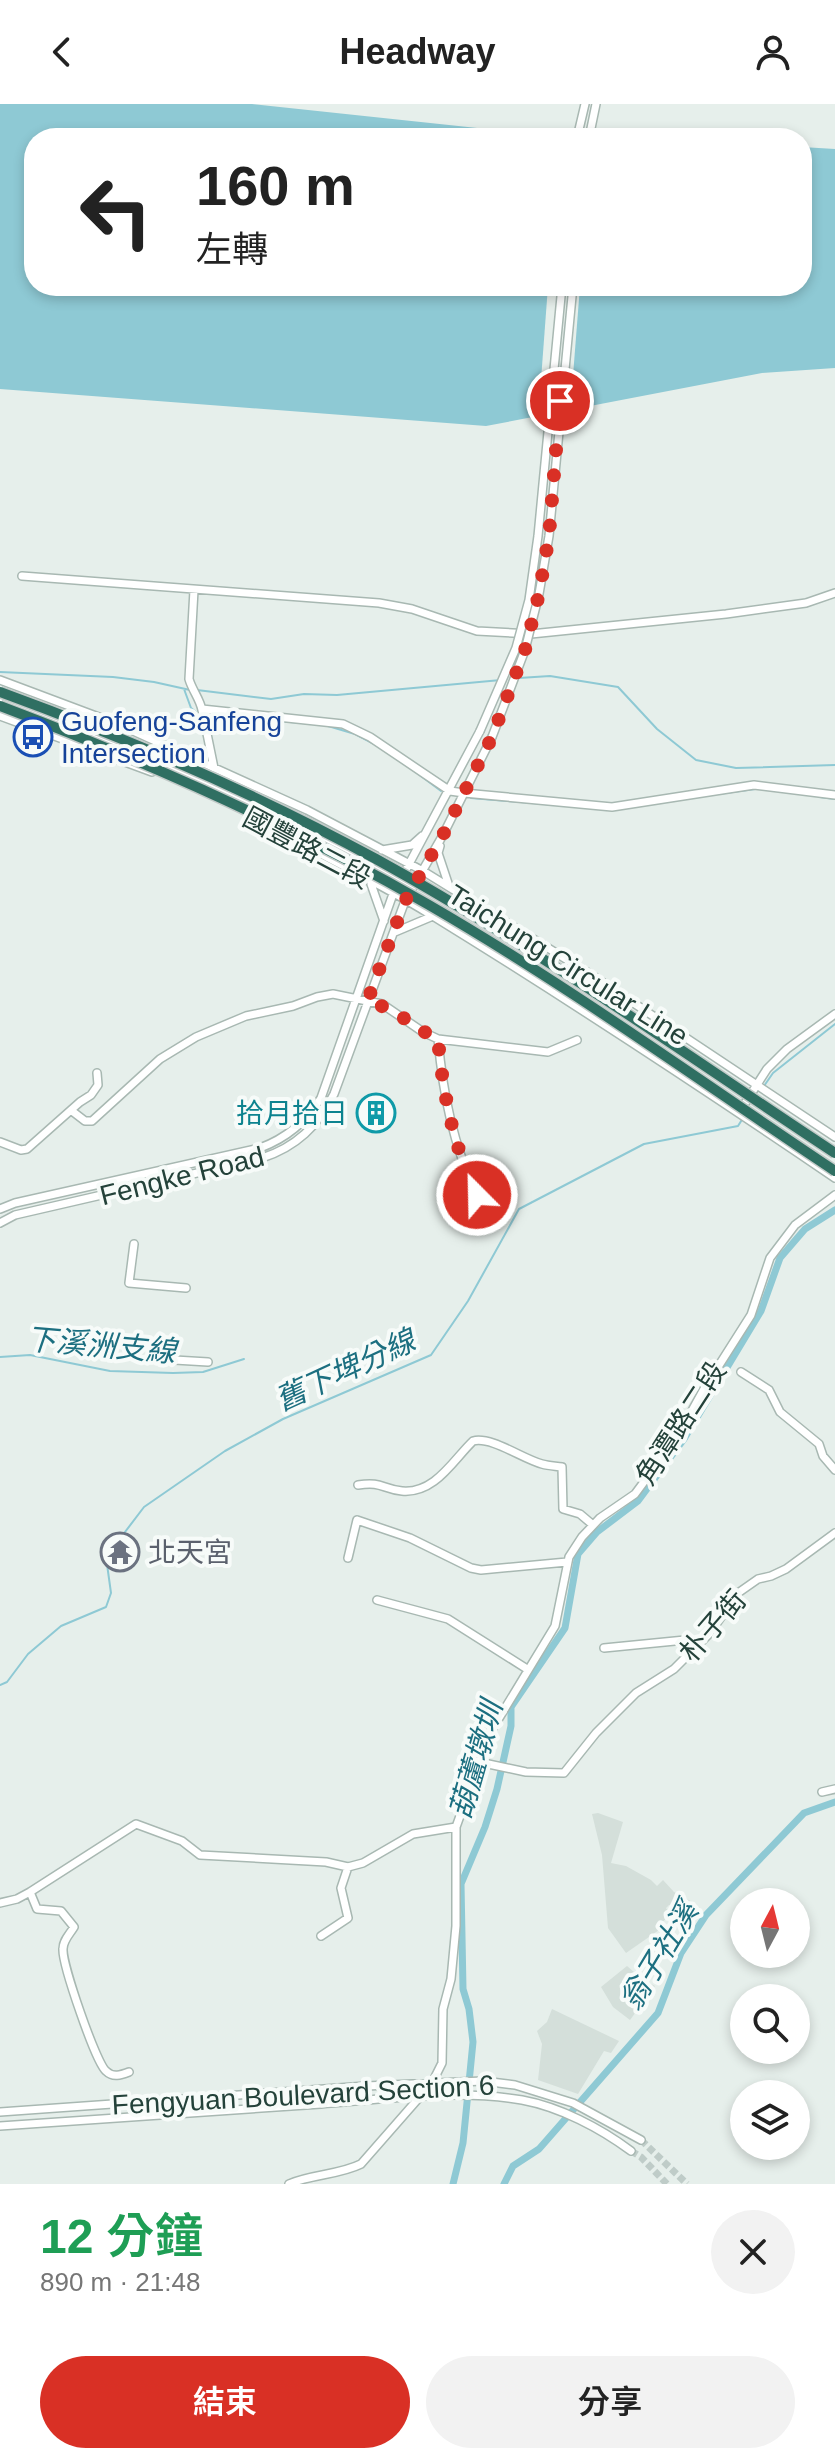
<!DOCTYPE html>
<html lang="zh-TW">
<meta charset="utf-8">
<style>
:root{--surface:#fff;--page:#f2f2f2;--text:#222;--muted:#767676;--accent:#d93025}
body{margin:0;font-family:Arial,"Noto Sans TC",sans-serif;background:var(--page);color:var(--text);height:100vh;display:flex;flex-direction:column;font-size:30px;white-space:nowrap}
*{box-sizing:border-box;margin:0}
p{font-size:26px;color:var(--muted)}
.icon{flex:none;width:44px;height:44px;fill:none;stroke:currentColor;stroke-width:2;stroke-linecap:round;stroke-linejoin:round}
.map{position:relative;height:2080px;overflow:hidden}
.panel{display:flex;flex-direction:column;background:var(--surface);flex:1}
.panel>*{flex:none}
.top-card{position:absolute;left:24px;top:24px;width:788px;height:168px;border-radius:32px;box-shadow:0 4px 12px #0003;background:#fff;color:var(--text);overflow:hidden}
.needle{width:52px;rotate:7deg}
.controls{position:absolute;left:730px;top:1784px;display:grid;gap:16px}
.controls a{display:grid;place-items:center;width:80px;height:80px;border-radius:50%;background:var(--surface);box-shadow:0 4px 12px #0003;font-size:40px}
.pin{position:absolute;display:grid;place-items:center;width:68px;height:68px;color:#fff;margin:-34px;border:4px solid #fff;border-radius:50%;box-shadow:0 2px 8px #0007}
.me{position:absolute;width:88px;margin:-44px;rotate:337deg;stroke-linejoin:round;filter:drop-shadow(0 0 6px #0008)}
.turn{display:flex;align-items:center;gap:28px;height:168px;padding:0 40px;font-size:36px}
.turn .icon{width:104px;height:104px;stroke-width:2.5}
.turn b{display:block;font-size:56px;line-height:68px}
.round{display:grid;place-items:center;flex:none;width:84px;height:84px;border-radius:42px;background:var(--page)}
.head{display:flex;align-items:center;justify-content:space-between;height:136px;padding:0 40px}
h1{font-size:48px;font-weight:600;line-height:60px;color:#1e9e55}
.action{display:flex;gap:16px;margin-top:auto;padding:16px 40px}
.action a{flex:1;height:92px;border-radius:48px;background:var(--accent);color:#fff;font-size:32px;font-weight:600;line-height:92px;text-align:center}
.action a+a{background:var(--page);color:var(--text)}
header{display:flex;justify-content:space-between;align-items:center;height:104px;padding:0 40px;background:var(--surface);font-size:36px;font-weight:600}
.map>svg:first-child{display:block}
.built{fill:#d4dfda}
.water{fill:#8ec9d4}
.pier{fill:#e6efeb}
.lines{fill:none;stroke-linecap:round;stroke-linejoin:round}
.stream{stroke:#8ec9d4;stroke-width:2}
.canal{stroke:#8ec9d4;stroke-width:7}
.minor-tunnel{stroke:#bfccc8;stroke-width:7;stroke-dasharray:7 3.5;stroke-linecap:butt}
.minor-casing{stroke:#a8b8b2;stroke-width:10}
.minor{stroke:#fff;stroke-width:7}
.minor-bridge-casing{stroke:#a8b8b2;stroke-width:10;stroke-linecap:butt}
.highway-bridge-casing{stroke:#c2cac8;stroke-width:13;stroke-linecap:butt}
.minor-bridge{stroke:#fff;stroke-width:7}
.highway-bridge{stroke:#2f6f62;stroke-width:10}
.route{stroke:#d93025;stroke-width:14;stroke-dasharray:0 25.2}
.labels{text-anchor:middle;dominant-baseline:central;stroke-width:8;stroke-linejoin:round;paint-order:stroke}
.transit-label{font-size:28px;fill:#164399;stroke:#f7fbf9;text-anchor:start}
.street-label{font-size:28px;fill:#24423a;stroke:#f7fbf9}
.culture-label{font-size:28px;fill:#0d838f;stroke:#f7fbf9;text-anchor:end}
.worship-label{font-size:28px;fill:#5b616d;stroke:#f7fbf9;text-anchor:start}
.water-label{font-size:30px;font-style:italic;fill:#1c6f80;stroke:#f7fbf9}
</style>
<header><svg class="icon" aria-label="back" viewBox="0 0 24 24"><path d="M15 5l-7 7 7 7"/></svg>Headway<svg class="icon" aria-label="person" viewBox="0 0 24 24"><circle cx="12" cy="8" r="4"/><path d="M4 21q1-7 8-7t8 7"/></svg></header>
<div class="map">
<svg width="835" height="2080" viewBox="0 0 835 2080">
<rect width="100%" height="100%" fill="#e6efeb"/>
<path class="built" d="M598,1709l25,9 -12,41 15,3 25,14 6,6 6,-6 11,12 22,12 -8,8 -19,-7 -3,3 4,7 -13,12 2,3 -33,23 -18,-25 -6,-73 -10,-41z
M627,1862l15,13 13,7 -25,34 -17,-13 -12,-20z
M552,1905l67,32 -8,12 -7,-2 -26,43 -40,-14 4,-36 -5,-13 10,-9z"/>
<path class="water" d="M0,0h252l273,29 91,5h-582v148h768v-139l33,2v219l-73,5 -276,53 -486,-37z"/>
<path class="pier" d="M548,182h32l-10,128 -32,6z"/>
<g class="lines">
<path class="stream" d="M0,568l113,5 41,5 36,8
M519,574l31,-2 68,11 39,42 39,31 40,8 99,-3
M184,585l7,19 5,4
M197,586l74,9 33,-5 33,1 164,-15
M208,611l106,9
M328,622l27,8 23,12
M413,666l28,21
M718,690l37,-5
M820,693l15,2
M471,694l97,8
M764,982l9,-13 62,-49
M0,1253l30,-2 80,16 63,2 30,-1 41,-13
M0,1581l7,-3 21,-28 33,-28 45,-19 5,-14 -5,-36 38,-50 81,-56 58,-32 148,-64 37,-54 51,-92 125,-65 94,-18 5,-8"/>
<path class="canal" d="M453,2080l10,-41 10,-101 -4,-33 -6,-20 -2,-105 24,-57 12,-38 14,-63v-19l54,-79 13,-74 19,-22 41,-31 26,-35 20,-27 77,-128 19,-53 25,-29 30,-19
M504,2080l9,-18 26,-17 119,-136 23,-60 25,-38 98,-102 31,-11"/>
<path class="minor-tunnel" d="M641,2036l46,44
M631,2047l10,6 26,27"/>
<g class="minor-casing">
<path id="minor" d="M577,34l8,-34
M589,34l7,-34
M22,472l357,27 33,6 65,22 54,3 195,-20 80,-11 29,-10
M194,486l-5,89c3,11 11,20 13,31 4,18 8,39 12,58
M0,576l120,45 187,85 116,61 164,101 248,165
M0,595c141,53 284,110 413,188
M202,605l141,15 27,13 80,54 14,2 148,14 142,-22 81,10
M0,612l152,56
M269,721c52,31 107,56 159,88 138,85 273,174 407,265
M440,742l-2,7 11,33
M382,746l30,-5 10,-9
M371,780l13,37
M395,828l38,-16
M438,935c5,55 15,106 39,156
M72,1007l13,10h7l68,-62 36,-22 50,-21 47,-10 24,-9 16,-3 49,10 41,28 15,7 110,13 29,-12
M740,1007l27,-42 20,-20 48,-35
M0,1038l21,8 6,-1 53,-47 11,-7 7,-10 -1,-12
M0,1105l15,-6 245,-55c27,-10 46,-26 61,-50l72,-204 87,-163
M0,1119l15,-8 247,-57c34,-11 56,-32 72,-64l71,-193 38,-66 49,-98
M134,1140l-5,39 57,5
M158,1255l50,3
M741,1268l28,18 11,22 39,32 4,12 12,14
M358,1381c24,-4 24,4 44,6 33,3 51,-31 71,-50 18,-5 50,18 69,23 7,2 14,2 20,3l1,42 17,5 13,11
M348,1454l9,-38 53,18 61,30 10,2 86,-8
M377,1496l71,19 79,50
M604,1544l81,-8 14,4
M479,1658l47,10 38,1 32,-40 40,-40 38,-24 35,-35 29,-41 20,-14 13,-3 15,-7 49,-36
M822,1688l13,-3
M30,1788l7,17 24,2 13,16c-4,7 -11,13 -11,22 -1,15 33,114 43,122 7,7 15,4 23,1
M0,1799l17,-4 13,-7 106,-68 46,17 18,14 126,7 22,5 15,-4 50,-29 43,-7
M321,1832l27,-18 -7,-30 7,-21
M0,2008l366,-26 117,-5 32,4 58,18 68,37
M0,2022c107,-7 214,-15 321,-22 64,-5 138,-15 201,-4 38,7 78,28 109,51
M289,2080c23,-10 50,-9 72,-20l71,-81 10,-20 1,-54 8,-30 5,-53v-99l34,-94 65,-107 14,-69 13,-20 18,-19 35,-24 43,-58 26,-47 47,-74 19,-57 25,-33 40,-30"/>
</g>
<use href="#minor" class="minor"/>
<g class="minor-bridge-casing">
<path id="minor-bridge" d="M480,627l36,-83 13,-48 9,-64 24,-250
M492,633l33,-87 14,-56 10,-58 24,-250"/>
</g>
<g class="highway-bridge-casing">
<path id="highway-bridge" d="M0,588c129,47 255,101 376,167 160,88 307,194 459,294
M0,602c148,56 292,120 429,199 140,81 271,176 406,266"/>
</g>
<use href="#minor-bridge" class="minor-bridge"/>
<use href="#highway-bridge" class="highway-bridge"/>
</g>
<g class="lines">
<path class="route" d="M477,1091c-24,-50 -34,-101 -39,-156 -25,-11 -44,-33 -71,-37l38,-101 38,-66 49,-98 33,-87 14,-56 10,-58 11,-135"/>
</g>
<defs>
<g id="bus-ring" transform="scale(2)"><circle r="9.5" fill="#f7fbf9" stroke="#1a4fb4" stroke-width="1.5"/><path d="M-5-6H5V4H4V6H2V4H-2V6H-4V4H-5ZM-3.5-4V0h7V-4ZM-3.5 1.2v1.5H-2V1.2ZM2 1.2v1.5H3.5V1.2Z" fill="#1a4fb4"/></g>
<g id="building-ring" transform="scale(2)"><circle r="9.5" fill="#f7fbf9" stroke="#0f9aa8" stroke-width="1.5"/><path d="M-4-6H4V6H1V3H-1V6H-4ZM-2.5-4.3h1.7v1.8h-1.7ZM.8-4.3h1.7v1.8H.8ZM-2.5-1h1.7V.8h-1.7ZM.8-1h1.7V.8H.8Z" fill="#0f9aa8"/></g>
<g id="temple-ring" transform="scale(2)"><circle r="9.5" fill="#f7fbf9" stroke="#6b7280" stroke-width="1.5"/><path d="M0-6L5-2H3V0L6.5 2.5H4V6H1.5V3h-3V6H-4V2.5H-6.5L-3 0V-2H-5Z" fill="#6b7280"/></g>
</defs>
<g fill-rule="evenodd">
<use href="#bus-ring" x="33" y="633"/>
<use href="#building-ring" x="376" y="1009"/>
<use href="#temple-ring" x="120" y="1448"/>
</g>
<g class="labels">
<g class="transit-label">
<text x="61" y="617">Guofeng-Sanfeng<tspan x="61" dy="32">Intersection</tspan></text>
</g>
<g class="street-label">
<text transform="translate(307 744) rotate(28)">國豐路二段</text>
<text transform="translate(568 861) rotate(32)">Taichung Circular Line</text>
<text transform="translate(182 1072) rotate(-14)">Fengke Road</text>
<text transform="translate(681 1319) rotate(-57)">角潭路二段</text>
<text transform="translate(713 1522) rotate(-49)">朴子街</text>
<text transform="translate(303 1991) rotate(-3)">Fengyuan Boulevard Section 6</text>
</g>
<g class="culture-label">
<text x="348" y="1009">拾月拾日</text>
</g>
<g class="worship-label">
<text x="148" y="1448">北天宮</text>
</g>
<g class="water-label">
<text transform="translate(101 1241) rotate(5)">下溪洲支線</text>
<text transform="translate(345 1266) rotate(-25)">舊下埤分線</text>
<text transform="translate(476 1656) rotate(-74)">葫蘆墩圳</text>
<text transform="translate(659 1852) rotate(-59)">翁子社溪</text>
</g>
</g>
</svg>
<div class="controls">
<a><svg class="needle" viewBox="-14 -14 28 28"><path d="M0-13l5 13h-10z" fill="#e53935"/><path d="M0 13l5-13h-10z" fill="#767676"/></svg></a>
<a><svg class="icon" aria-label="search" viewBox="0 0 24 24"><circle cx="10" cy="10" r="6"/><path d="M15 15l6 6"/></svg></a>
<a><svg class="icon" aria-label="layers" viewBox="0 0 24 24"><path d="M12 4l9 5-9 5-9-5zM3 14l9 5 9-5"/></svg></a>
</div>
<div class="pin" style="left:560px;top:297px;background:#d93025"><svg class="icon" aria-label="arrive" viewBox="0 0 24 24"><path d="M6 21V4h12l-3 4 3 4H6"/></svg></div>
<svg class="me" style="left:477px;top:1091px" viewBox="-20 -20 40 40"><circle r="17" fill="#d93025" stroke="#fff" stroke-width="3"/><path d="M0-11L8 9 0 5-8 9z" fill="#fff"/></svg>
<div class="top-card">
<div class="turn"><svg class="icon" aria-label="left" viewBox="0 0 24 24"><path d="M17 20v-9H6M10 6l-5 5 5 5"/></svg><div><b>160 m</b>左轉</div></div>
</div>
</div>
<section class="panel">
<div class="head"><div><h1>12 分鐘</h1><p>890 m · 21:48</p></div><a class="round"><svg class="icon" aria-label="close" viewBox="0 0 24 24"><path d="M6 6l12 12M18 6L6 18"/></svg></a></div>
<div class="action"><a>結束</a><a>分享</a></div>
</section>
